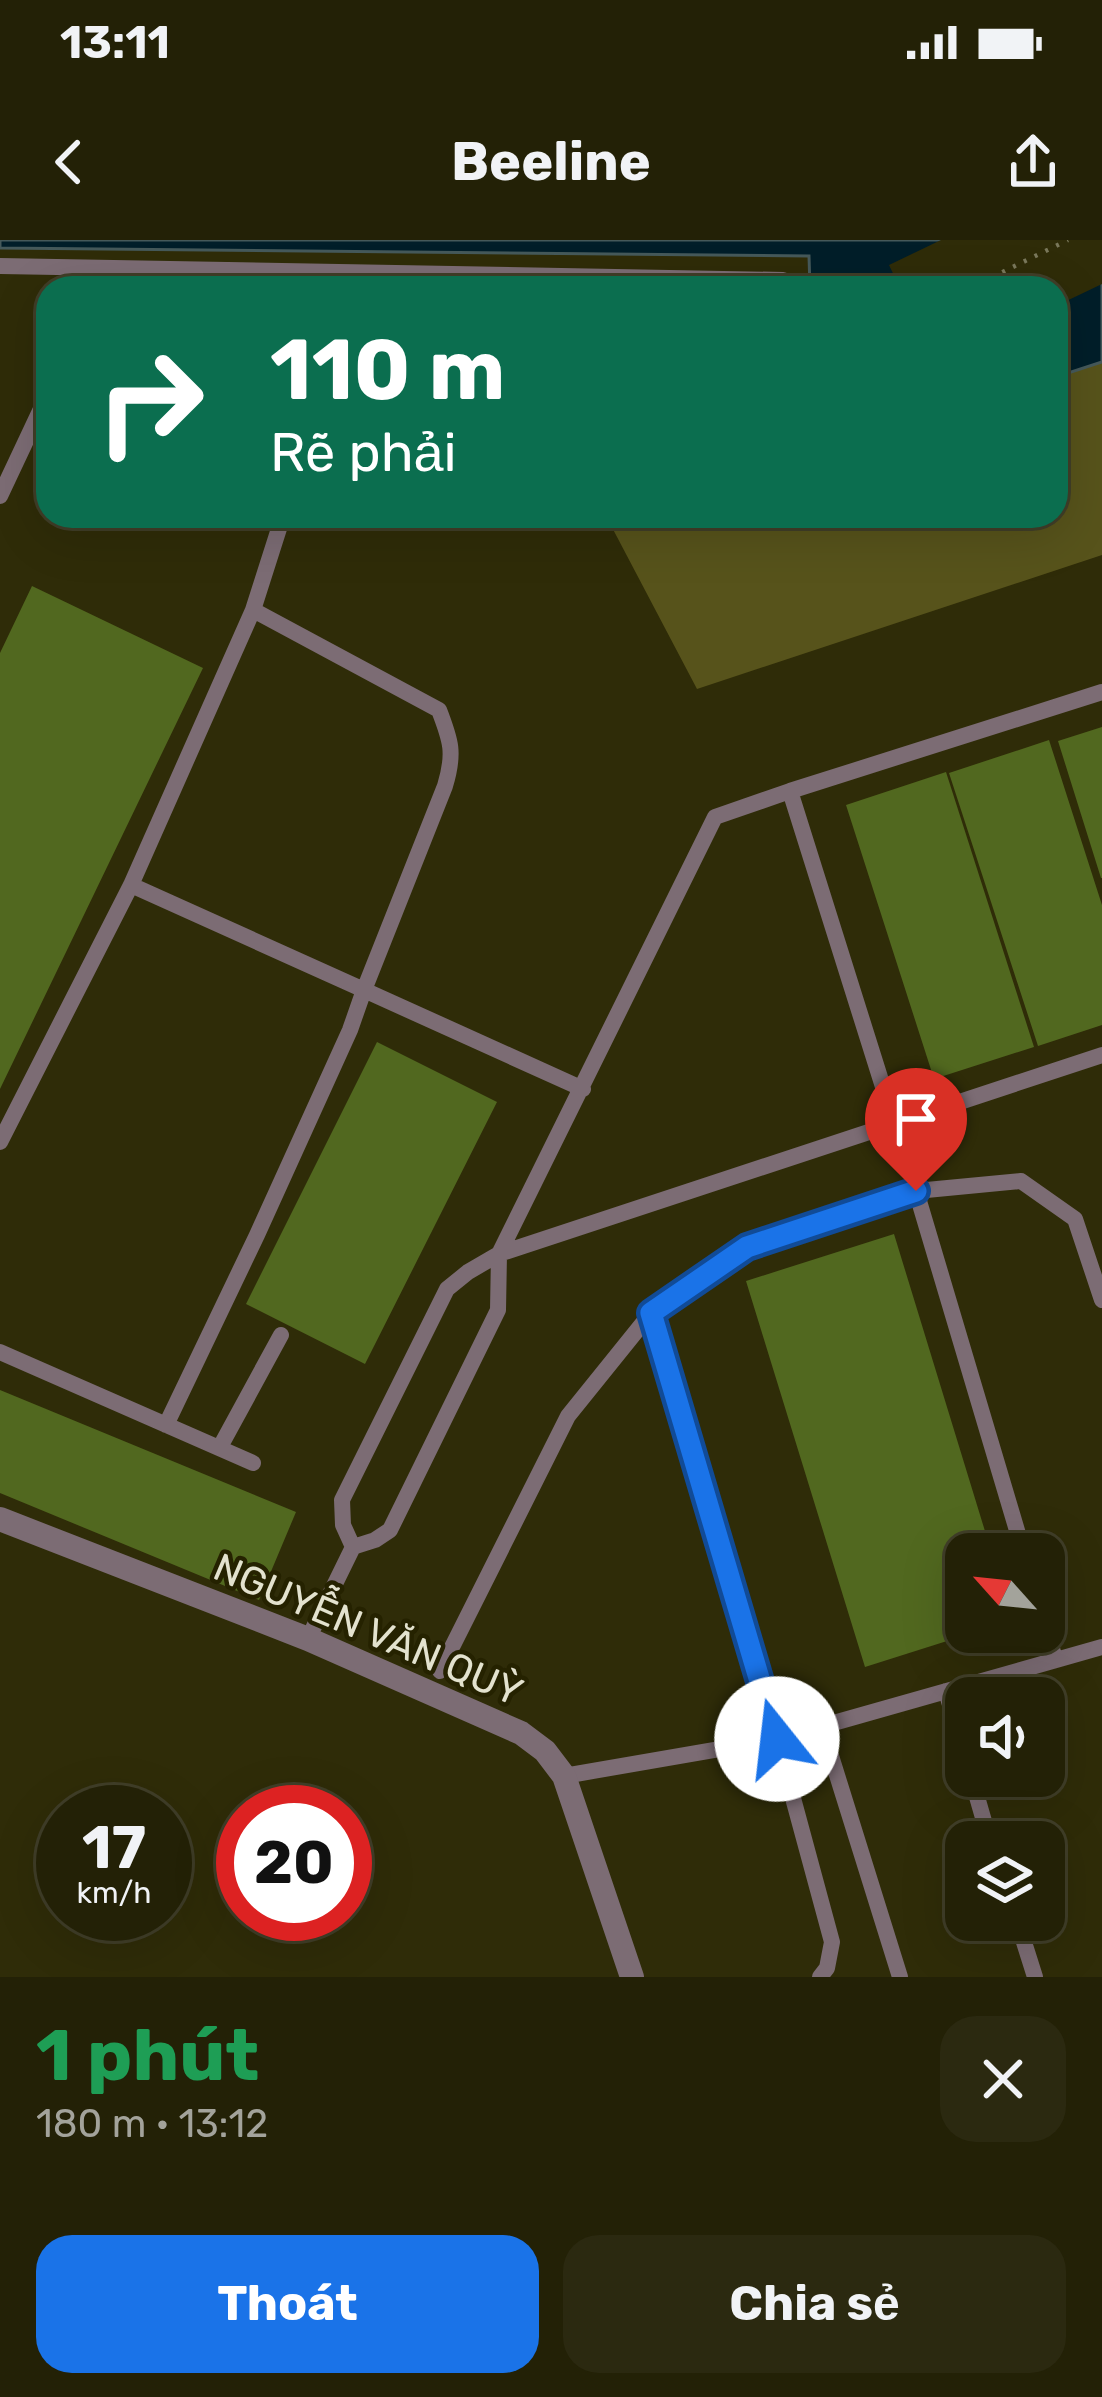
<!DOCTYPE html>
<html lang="vi">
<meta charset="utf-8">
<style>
:root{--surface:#232106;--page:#2b2910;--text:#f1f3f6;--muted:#a3a39b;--line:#403e28;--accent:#1a73e8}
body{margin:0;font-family:Rubik,sans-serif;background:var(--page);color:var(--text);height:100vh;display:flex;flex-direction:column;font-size:45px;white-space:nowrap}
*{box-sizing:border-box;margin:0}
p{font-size:39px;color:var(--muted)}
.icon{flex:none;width:66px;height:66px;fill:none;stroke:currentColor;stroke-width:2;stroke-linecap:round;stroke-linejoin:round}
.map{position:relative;height:1737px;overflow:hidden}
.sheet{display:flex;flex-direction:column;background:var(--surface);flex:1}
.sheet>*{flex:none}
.guide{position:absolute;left:36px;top:36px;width:1032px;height:252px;border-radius:36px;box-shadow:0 12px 48px #0002,0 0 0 3px var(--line);background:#0b6e4f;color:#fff;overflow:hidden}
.needle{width:78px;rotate:297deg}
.tools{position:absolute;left:945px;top:1293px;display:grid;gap:24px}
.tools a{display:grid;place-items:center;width:120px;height:120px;border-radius:24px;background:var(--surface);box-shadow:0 12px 48px #0002,0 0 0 3px var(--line);font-size:60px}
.speed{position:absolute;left:36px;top:1545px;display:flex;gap:24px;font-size:60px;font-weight:700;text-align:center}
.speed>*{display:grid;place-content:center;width:156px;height:156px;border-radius:50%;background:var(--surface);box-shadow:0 12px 48px #0002,0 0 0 3px var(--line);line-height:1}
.speed small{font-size:30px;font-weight:400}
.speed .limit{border:18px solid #d22;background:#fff;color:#111}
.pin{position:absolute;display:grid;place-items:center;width:102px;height:102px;color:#fff;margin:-123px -51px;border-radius:50% 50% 50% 0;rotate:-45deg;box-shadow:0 0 12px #0007}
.pin .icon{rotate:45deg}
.me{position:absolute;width:132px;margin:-66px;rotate:344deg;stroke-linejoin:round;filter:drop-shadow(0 0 9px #0008)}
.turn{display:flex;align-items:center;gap:42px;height:252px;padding:0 36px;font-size:54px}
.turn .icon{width:156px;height:156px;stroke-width:2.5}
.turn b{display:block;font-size:84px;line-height:102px}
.round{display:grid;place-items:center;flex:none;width:126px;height:126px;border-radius:36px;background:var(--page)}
.summary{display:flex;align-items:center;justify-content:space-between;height:204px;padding:0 36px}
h1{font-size:72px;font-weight:700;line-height:90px;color:#1e9e55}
.action{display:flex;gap:24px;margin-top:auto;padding:24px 36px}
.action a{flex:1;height:138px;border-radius:36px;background:var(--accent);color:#fff;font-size:48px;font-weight:700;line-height:138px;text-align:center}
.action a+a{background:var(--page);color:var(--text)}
.status{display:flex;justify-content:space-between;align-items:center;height:84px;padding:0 60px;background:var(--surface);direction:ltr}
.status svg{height:33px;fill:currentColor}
header{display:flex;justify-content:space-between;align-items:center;height:156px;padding:0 36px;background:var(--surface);font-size:54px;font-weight:700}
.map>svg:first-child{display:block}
.green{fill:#57531b}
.water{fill:#011e29;stroke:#45595a;stroke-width:3}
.pier{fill:#2f2c08}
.building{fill:#51681f}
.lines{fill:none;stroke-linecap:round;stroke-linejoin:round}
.path{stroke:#7a785b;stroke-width:4.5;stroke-dasharray:3 9;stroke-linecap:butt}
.lane{stroke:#7c6c74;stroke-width:16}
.street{stroke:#7c6c74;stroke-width:24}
.route-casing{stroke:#114b97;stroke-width:30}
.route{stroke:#1a73e8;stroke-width:21}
.labels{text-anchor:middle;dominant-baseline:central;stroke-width:9;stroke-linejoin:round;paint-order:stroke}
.street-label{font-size:39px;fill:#e3e2ce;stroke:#252200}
</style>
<div class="status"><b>13:11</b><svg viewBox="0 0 49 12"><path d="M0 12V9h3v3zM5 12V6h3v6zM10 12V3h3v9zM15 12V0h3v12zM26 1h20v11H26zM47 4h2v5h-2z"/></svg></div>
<header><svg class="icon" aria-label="back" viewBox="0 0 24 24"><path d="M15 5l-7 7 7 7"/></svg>Beeline<svg class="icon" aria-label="share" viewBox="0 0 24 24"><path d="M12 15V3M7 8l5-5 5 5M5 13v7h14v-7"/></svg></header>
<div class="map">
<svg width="1102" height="1737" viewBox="0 0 1102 1737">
<rect width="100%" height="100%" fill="#2f2c08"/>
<path class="green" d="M1102,122v193l-405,134 -91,-173h450v-139z"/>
<path class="water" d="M0,0h1102v122l-46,15v-89h-246l-1,-32 -809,-8z"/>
<path class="pier" d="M941,0h161v44l-46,22v-18h-156l-11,-23z"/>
<path class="building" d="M32,346l171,82 -203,421v-436z
M1102,487v151h-1l-43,-137z
M1049,500l53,165v120l-64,21 -89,-273z
M946,532l88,275 -100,32 -88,-274z
M377,802l120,60 -132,262 -119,-60z
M894,994l98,320h-26v81l-101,32 -119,-386z
M0,1150l296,122 -37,88 -259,-107z"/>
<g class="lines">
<path class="path" d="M970,48l98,-48"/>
<path class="lane" d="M0,26l783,14
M0,256l48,-102
M253,370l186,100c12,31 16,43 6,76l-81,204 219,99
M790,551l105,334
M131,645l233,105 -14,40 -93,205 -91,190
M0,902l131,-257 122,-275 30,-94
M916,951l108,363
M651,1073l126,426 55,203 -5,26 -7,9
M0,1112l253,111
M220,1207l61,-112
M353,1307l-10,-22 -1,-25 105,-211 21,-17 31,-18 603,-199
M1044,1381l11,38
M308,1399l45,-92 22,-7 15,-10 108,-220 1,-56 216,-437 75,-26 312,-99
M440,1431l128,-255 83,-103 96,-66 169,-56 105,-10 54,38 27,81
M946,1451l20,69
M822,1487l78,250
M564,1536l213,-37 325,-92
M971,1536l19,66
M1017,1680l18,57"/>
<path class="street" d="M0,1279l308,120 213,94 24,18 19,25 68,201"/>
</g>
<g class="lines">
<g class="route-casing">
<path id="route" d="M777,1499l-126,-426 96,-66 169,-56"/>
</g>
<use href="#route" class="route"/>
</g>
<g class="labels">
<g class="street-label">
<text transform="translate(368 1390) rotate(23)">NGUYỄN VĂN QUỲ</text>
</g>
</g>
</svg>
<div class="tools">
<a><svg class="needle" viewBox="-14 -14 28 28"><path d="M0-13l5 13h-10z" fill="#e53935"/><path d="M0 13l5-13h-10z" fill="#a3a39b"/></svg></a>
<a><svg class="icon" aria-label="sound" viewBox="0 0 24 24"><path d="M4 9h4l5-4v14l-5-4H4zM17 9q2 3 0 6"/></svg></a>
<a><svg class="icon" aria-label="layers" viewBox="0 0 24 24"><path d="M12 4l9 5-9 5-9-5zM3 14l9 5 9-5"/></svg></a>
</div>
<div class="speed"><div>17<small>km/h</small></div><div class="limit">20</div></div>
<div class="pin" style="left:916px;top:951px;background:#d93025"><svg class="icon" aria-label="arrive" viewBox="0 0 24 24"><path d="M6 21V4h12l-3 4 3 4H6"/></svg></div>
<svg class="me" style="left:777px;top:1499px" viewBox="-20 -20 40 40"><circle r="19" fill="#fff"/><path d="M0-13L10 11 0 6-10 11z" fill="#1a73e8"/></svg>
<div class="guide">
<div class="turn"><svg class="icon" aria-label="right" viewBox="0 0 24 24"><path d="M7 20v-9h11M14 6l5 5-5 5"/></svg><div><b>110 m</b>Rẽ phải</div></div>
</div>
</div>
<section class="sheet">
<div class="summary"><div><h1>1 phút</h1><p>180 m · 13:12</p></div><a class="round"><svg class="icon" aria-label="close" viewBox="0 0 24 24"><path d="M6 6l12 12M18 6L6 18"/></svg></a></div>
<div class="action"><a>Thoát</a><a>Chia sẻ</a></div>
</section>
